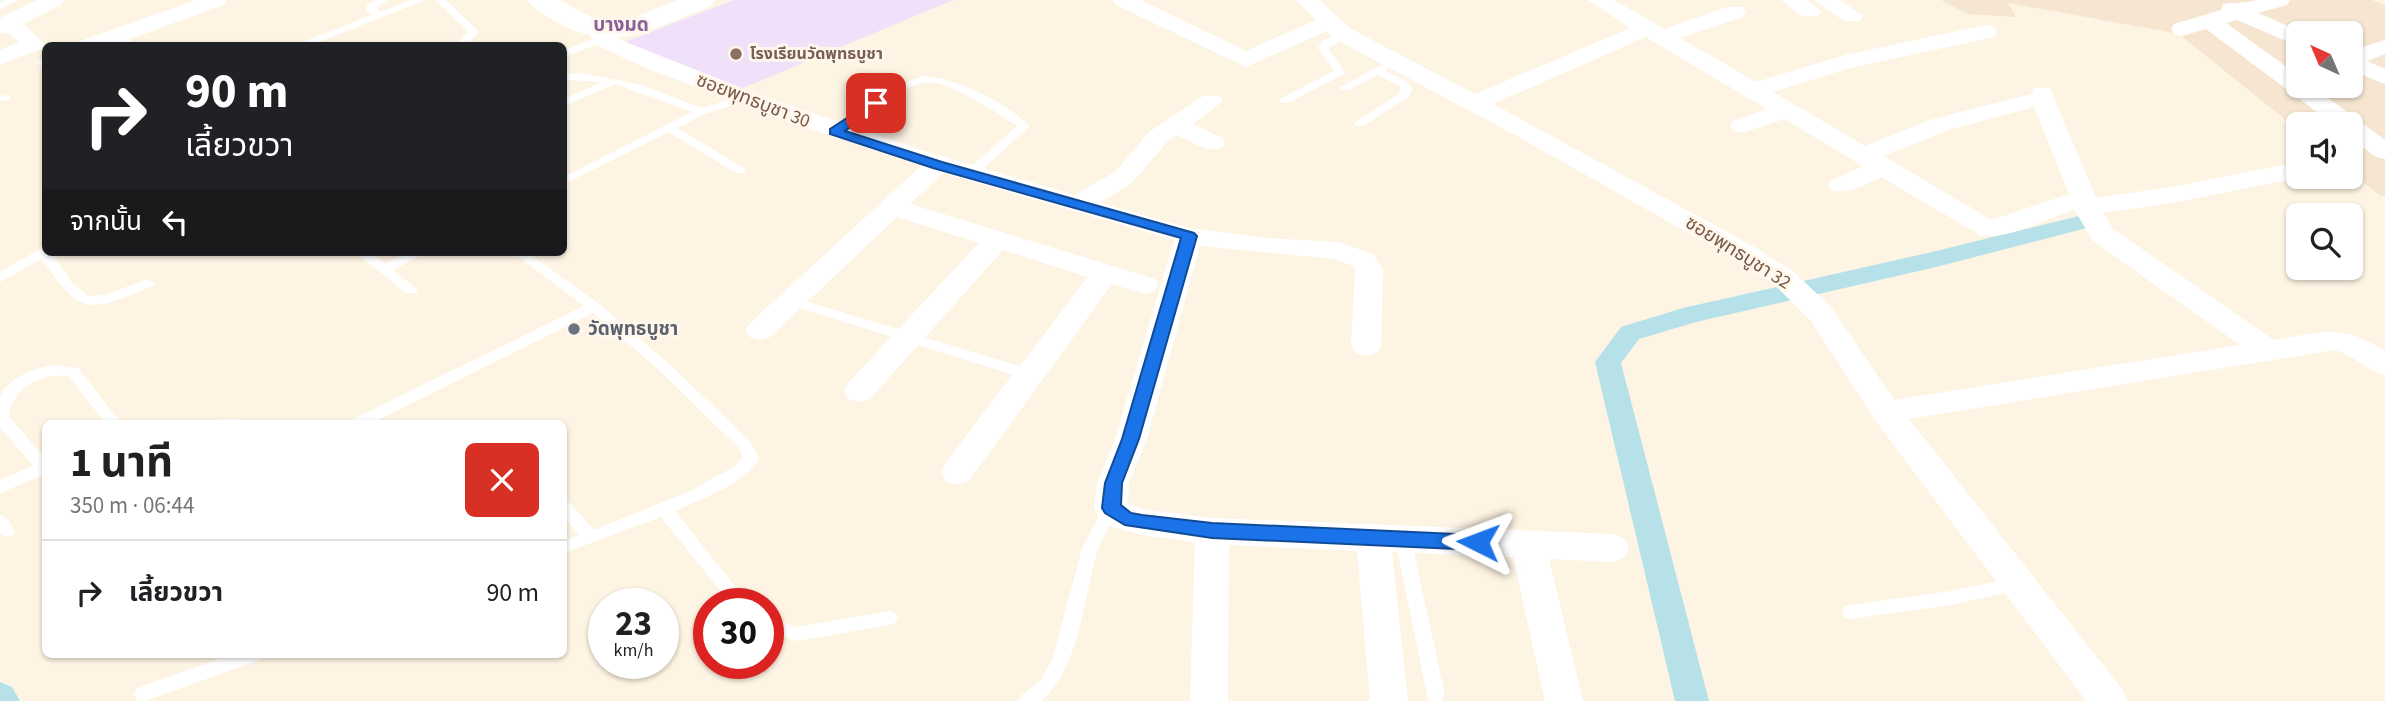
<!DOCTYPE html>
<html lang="th">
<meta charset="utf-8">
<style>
:root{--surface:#fff;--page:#f6f6f6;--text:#202124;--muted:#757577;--line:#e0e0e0}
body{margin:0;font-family:"Source Sans 3","Noto Sans Thai",sans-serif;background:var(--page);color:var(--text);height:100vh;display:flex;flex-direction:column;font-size:26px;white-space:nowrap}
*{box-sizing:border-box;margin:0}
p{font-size:23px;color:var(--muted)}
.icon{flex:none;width:38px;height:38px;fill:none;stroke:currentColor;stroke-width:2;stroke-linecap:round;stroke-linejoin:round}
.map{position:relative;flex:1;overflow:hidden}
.details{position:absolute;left:42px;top:420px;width:525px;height:238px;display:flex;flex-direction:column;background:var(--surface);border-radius:10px;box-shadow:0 2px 5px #0004}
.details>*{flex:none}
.banner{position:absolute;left:42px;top:42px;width:525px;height:214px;border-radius:10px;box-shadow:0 2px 5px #0004;background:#202124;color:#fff;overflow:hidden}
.needle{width:46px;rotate:316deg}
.tools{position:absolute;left:2286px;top:21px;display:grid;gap:14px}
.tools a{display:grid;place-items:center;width:77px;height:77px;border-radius:10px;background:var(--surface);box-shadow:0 2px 5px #0004;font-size:35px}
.speed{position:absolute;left:588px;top:588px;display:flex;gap:14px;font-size:35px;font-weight:700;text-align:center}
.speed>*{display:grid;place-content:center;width:91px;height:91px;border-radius:50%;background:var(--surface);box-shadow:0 2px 5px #0004;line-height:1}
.speed small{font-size:18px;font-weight:400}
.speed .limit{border:10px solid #d22;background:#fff;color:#111}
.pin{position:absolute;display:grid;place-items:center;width:60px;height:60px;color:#fff;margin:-30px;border-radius:14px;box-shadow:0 4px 10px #0006}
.me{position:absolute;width:77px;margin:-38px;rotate:273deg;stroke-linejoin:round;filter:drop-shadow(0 0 5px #0008)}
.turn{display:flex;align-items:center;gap:24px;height:147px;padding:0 28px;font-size:32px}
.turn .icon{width:91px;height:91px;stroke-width:2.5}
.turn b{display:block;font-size:49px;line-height:60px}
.then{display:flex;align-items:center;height:66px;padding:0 28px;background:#0003;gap:14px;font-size:26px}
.round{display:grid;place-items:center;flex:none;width:74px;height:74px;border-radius:10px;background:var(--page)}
.summary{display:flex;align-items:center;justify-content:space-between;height:119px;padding:0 28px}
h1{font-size:42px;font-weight:700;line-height:52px}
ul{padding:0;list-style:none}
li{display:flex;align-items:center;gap:21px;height:105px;padding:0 28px;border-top:2px solid var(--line)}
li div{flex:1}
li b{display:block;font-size:26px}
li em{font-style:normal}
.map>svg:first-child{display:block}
.residential{fill:#f6e6d1;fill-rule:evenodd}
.education{fill:#f1e0fa}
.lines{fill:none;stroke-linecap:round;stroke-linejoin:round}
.canal{fill:#b6e1e9;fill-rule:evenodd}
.service{fill:#fff;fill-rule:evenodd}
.minor{fill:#fff;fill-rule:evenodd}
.secondary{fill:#fff;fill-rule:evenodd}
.route{fill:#1a73e8;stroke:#114b97;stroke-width:2}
.education-dot{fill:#8d6e63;stroke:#fff7eb;stroke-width:2.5}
.worship-dot{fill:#6b7280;stroke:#fff7eb;stroke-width:2.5}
.labels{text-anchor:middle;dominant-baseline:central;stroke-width:6;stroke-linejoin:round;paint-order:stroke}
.far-education-label{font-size:16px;font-weight:bold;fill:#785e54;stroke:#fff7eb;text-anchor:start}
.far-quarter-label{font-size:19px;font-weight:bold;fill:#89629c;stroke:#fff7eb}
.street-label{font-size:19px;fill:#785947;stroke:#fff7eb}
.worship-label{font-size:19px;font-weight:bold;fill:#5b616d;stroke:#fff7eb;text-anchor:start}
</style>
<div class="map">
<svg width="2385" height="701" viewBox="0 0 2385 701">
<rect width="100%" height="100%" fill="#fef4e3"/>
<path class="residential" d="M1941,0h431l13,5v191h-4l-31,-24v-48h-52v6l-119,-96 -171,-31 8,14 -49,-3zM2298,33h52v53h-52z"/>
<path class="education" d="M734,0h219l-210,88 -68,-22 -53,-23z"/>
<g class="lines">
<path class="canal" d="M2079,216l8,2 4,5 -4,5 -155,40 -236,54 -57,17 -18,24 88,338h-34l-80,-339 26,-35 62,-19 249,-56z
M0,682l12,5 8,14h-20z"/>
<path class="service" d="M5,0h13l-18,9v-7z
M375,0h13l-11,7 3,5 31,-12h14l-116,46h-16l78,-31 -5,-5 1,-5z
M435,0h11l33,32 -13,14h-12l14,-14z
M1343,31l5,3 -1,2 -19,12 17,24 -1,2 -56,29h-8v-4l54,-28 -16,-23 4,-7z
M120,32l17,14h-12l-10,-11z
M602,36l5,3 -1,2 -42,16v-7z
M42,60l4,1v8l-9,-6z
M1383,64l5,3 -3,4 21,10 7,8 -6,9 -44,28h-8v-4l44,-28 2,-5 -3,-4 -21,-10 -28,15h-8l-2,-2z
M582,73l56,11 64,24 40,-12h8v4l-45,14 -27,14 68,42 -2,3h-8l-67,-41 -105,52v-7l128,-65 -77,-28 -51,22v-7l38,-17 -38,-2v-6z
M924,76c32,2 83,27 106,50l-56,51 -4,1 -6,-4 2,-3 51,-45c-20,-13 -70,-48 -94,-43 -31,6 -59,33 -84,51h-8l-2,-2 64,-46z
M0,95l9,1 2,2 -2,2 -9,1z
M46,246v6h5l21,31 16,13 17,-1 43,-16 7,4 -2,3c-65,26 -70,32 -112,-27l-41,23v-10z
M355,252h14l16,12 25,-12h16l-33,18 25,20 -2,3h-10z
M512,252h15l72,52 70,60 81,77 9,18c-17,26 -57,40 -84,52l74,93h-18l-70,-87 -97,36v-12l15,-6 -15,-18v-16l6,2 24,27 92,-37 46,-25 11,-10 -4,-10 -80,-78 -66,-57 -223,111h-21l2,-4 233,-114z
M792,297l243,74 2,4 -7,5 -243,-76 -2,-3z
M54,365l24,3 44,56h-16l-37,-48c-27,-3 -57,11 -60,41l37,42v15l-46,19v-13l33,-14 -33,-39c0,-9 0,-22 0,-30 6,-19 36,-29 54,-32z
M218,419h22l7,5h-36z
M1111,502l6,2 2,4c-7,14 -17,29 -22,44 -14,47 -17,116 -56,149h-22l3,-6 19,-15 11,-20 30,-111 23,-45z
M0,515c8,2 11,9 15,16l-2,4 -6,2 -7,-3z
M1403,533l6,2 2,4 34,156 -4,6h-11l-3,-6 -32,-156 2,-4z
M2017,577l6,2 2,5 -2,5 -72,16 -101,14 -6,-2 -2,-5 2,-5 6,-2 101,-14z
M889,611l6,2 3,5 -3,5 -6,2 -92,16 -29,-9v-14l29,9z
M233,654h31l-2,5 -117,42 -8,-1 -3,-6 3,-6z"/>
<path class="minor" d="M37,0h27l-3,5 -38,19 22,20 -3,5 -42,16v-15l19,-8 -13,-10 -6,2v-16z
M196,0h31l-3,5 -114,41h-33l3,-5z
M1113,0h28l105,51 70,-31 -20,-20h23l32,29 124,65 155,-66 -42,-28h26l50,29 63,-22h16l3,5 -3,5 -63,21 76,44 89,-27 141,-30 8,2 3,5 -3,5 -144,31 -77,24 92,54 65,-26 101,-26 3,-6h16l46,110 82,-12 120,-24v15h3l-123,25 -75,11 10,16 161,111c47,-8 68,-17 111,11v24c-19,-5 -31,-20 -50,-25l-426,69 213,270 5,12h-41l-211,-281 -64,-99 -36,-36 -44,-28 -214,-121 -182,-97 -8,-8 -81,36 -130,-62zM1646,37l121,72 -34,12 -3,5 3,5 9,2 42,-14 79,47 -31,14 -4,5 4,5c17,5 34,-6 49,-13l99,58c25,6 70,-17 94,-26l19,32 147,104 -346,55 -63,-93 -36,-34 -44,-28 -258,-141zM2034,107l35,87 -77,26 -109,-64 65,-26z
M1781,0h26l14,11 -3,5h-16z
M1814,0h26l23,16 -3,5h-16z
M2256,0h34l-3,5 -29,8 46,20h-6v13l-61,-26 -11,3 72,52v11h14l73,54v19l-9,-2 -26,-19v-14h-17l-127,-95 -24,7 -8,-2 -3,-5 3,-5 47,-14 2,-6c12,-2 21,0 33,-4z
M599,23l8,2 5,10 16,8 129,51 164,56 154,45 40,-23 34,-40 54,-36h16l4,5 -30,23 29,14 3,5 -3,5c-17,4 -30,-6 -45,-13l-10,7 -34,40 -33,21 90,25 76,10 72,4 35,12 10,16 -2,76 -5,7 -10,3 -10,-3 -5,-7 4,-76 -2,-4 -18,-7 -135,-13 -53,193 -18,44 -1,20 14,6 70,9 400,16 12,4 5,10 -5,10 -12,4 -63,-3 34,142h-38l-32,-144 -121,-5 16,149h-38l-13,-150 -128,-6 -1,156h-38l5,-159 -53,-7 -29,-8 -14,-10 -5,-9 3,-25 18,-44 59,-199 -231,-67 -33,31 245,75 4,6 -4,6 -10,3 -33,-10 -143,197 -12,3 -12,-3 -4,-9 4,-9 143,-186 -85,-27 -133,149 -11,3 -11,-3 -4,-8 4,-8 131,-140 -82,-26 -127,120 -10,3 -10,-3 -5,-7 5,-7 171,-157 -126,-42 -147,-55 -54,-25 -6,-14 3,-5z
M2385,40v14l-18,7 18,8v15l-35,-14v-19z"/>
<path class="secondary" d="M527,0h33l34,19 17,3 16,-2 50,-20h38l-4,6c-54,21 -97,49 -154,16 -10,-6 -23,-12 -30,-22z"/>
</g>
<path class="route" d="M876,99l5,1v5l-36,26 97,31 252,71 3,3 -58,203 -17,44 -1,22 10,8 11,2 70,8 266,12 6,2 3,5 -3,5 -6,3 -266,-12 -87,-13 -20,-12 -3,-5 3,-25 17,-44 59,-201 -248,-70 -103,-34v-5z"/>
<circle class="education-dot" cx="736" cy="54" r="7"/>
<circle class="worship-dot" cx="574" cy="329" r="7"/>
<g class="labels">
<g class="far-education-label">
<text x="750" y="54">โรงเรียนวัดพุทธบูชา</text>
</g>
<g class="far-quarter-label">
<text x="621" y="25">บางมด</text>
</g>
<g class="street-label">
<text transform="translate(753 101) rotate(21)">ซอยพุทธบูชา 30</text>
<text transform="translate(1738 253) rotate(32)">ซอยพุทธบูชา 32</text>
</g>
<g class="worship-label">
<text x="588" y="329">วัดพุทธบูชา</text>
</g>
</g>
</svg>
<div class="tools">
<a><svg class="needle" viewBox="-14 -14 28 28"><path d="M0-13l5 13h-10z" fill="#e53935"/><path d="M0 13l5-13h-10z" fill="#757577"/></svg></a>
<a><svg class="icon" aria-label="sound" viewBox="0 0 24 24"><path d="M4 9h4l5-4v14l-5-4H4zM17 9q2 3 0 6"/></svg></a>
<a><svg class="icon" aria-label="search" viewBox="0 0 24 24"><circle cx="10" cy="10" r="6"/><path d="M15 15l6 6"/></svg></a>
</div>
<div class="speed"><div>23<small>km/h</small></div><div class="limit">30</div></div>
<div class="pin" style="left:876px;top:103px;background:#d93025"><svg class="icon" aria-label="arrive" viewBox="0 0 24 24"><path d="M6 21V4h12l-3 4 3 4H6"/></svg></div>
<svg class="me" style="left:1478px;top:542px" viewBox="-20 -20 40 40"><path d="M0-17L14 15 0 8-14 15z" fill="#1a73e8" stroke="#fff" stroke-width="4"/></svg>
<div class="banner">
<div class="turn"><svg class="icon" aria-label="right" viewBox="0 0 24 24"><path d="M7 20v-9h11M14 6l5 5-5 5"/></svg><div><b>90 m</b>เลี้ยวขวา</div></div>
<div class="then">จากนั้น<svg class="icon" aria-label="left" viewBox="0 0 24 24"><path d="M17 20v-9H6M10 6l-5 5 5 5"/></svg></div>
</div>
<section class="details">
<div class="summary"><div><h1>1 นาที</h1><p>350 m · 06:44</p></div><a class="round" style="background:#d93025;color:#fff"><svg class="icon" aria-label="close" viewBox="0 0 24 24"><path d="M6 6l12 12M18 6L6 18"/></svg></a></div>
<ul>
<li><svg class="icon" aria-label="right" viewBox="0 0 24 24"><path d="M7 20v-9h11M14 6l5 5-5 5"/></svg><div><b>เลี้ยวขวา</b></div><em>90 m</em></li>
</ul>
</section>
</div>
